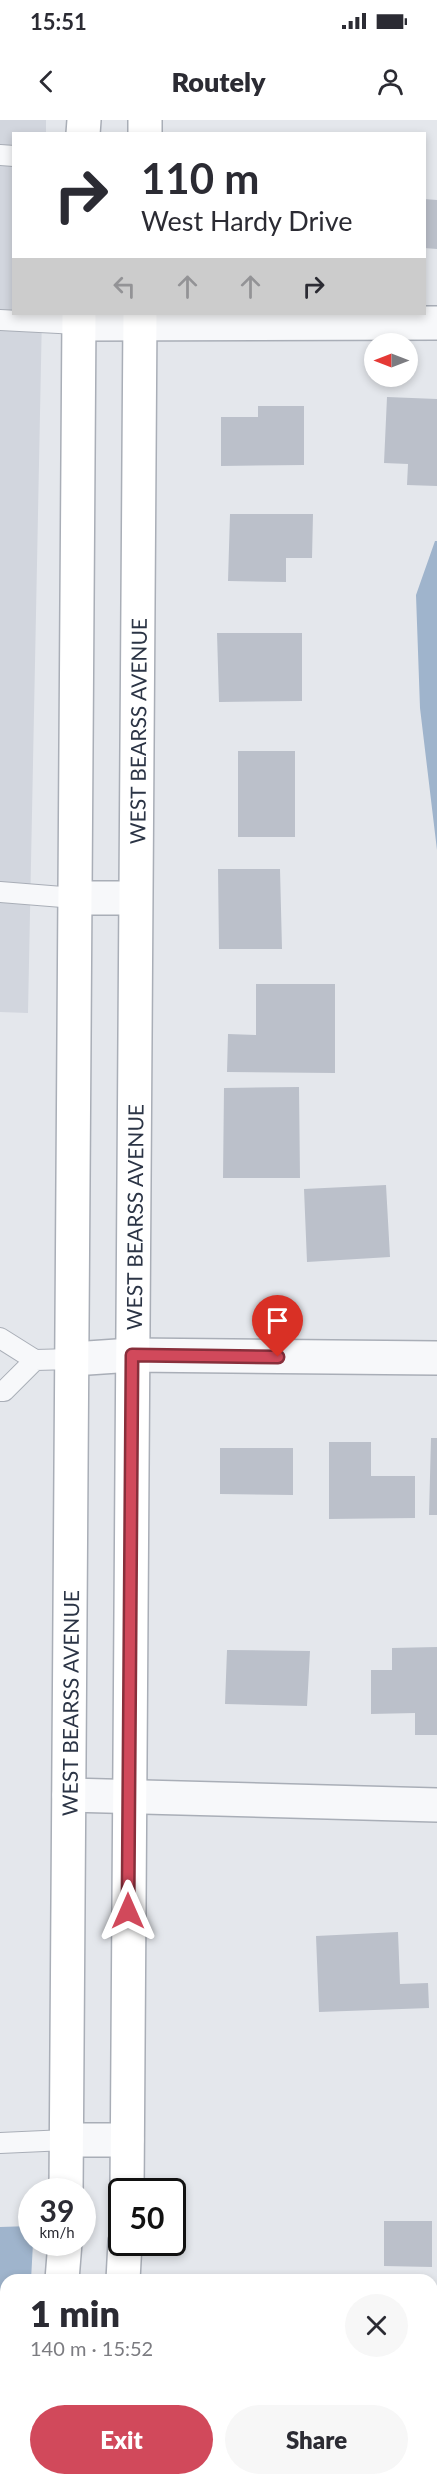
<!DOCTYPE html>
<meta charset="utf-8">
<style>
:root{--surface:#fff;--page:#f7f7f7;--text:#2b2b33;--muted:#7c7c81;--accent:#d1495b}
body{margin:0;font-family:Lato,sans-serif;background:var(--page);color:var(--text);height:100vh;display:flex;flex-direction:column;font-size:22px;white-space:nowrap}
*{box-sizing:border-box;margin:0}
p{font-size:20px;color:var(--muted)}
.icon{flex:none;width:33px;height:33px;fill:none;stroke:currentColor;stroke-width:2;stroke-linecap:round;stroke-linejoin:round}
.map{position:relative;flex:1;overflow:hidden}
.drawer{position:absolute;left:0px;top:2154px;width:438px;height:212px;display:flex;flex-direction:column;background:var(--surface);border-radius:18px 18px 0 0;box-shadow:0 3px 9px #0003}
.drawer>*{flex:none}
.hud{position:absolute;left:12px;top:12px;width:414px;height:183px;border-radius:0px;box-shadow:0 3px 9px #0003;background:#fff;color:var(--text);overflow:hidden}
.needle{width:39px;rotate:270deg}
.tools{position:absolute;left:364px;top:213px;display:grid;gap:12px}
.tools a{display:grid;place-items:center;width:54px;height:54px;border-radius:50%;background:var(--surface);box-shadow:0 3px 9px #0003;font-size:30px}
.speed{position:absolute;left:18px;top:2058px;display:flex;gap:12px;font-size:30px;font-weight:700;text-align:center}
.speed>*{display:grid;place-content:center;width:78px;height:78px;border-radius:50%;background:var(--surface);box-shadow:0 3px 9px #0003;line-height:1}
.speed small{font-size:15px;font-weight:400}
.speed .limit{border:3px solid #111;border-radius:9px;background:#fff;color:#111}
.pin{position:absolute;display:grid;place-items:center;width:51px;height:51px;color:#fff;margin:-62px -26px;border-radius:50% 50% 50% 0;rotate:-45deg;box-shadow:0 0 6px #0007}
.pin .icon{rotate:45deg}
.me{position:absolute;width:66px;margin:-33px;rotate:0deg;stroke-linejoin:round;filter:drop-shadow(0 0 4px #0008)}
.turn{display:flex;align-items:center;gap:21px;height:126px;padding:0 30px;font-size:27px}
.turn .icon{width:78px;height:78px;stroke-width:2.5}
.turn b{display:block;font-size:42px;line-height:51px}
.lanes{display:flex;align-items:center;height:57px;padding:0 30px;background:#0003;justify-content:center;gap:30px;direction:ltr}
.lanes .off{opacity:.35}
.round{display:grid;place-items:center;flex:none;width:63px;height:63px;border-radius:32px;background:var(--page)}
.summary{display:flex;align-items:center;justify-content:space-between;height:102px;padding:0 30px}
h1{font-size:36px;font-weight:800;line-height:45px}
.primary-button{display:flex;gap:12px;margin-top:auto;padding:12px 30px}
.primary-button a{flex:1;height:69px;border-radius:36px;background:var(--accent);color:#fff;font-size:24px;font-weight:800;line-height:69px;text-align:center}
.primary-button a+a{background:var(--page);color:var(--text)}
.status{display:flex;justify-content:space-between;align-items:center;height:42px;padding:0 30px;background:var(--surface);direction:ltr}
.status svg{height:16px;fill:currentColor}
header{display:flex;justify-content:space-between;align-items:center;height:78px;padding:0 30px;background:var(--surface);font-size:27px;font-weight:800}
.map>svg:first-child{display:block}
.built{fill:#d2d6de}
.water{fill:#9fb4cc}
.building{fill:#bbc0ca}
.lines{fill:none;stroke-linecap:round;stroke-linejoin:round}
.service-casing{stroke:#a9aeb7;stroke-width:22}
.minor-casing{stroke:#a9aeb7;stroke-width:36}
.secondary-casing{stroke:#a9aeb7;stroke-width:36}
.service{stroke:#f7f8fa;stroke-width:20}
.minor{stroke:#f7f8fa;stroke-width:33}
.secondary{stroke:#fff;stroke-width:33}
.route-casing{stroke:#882f3b;stroke-width:15}
.route{stroke:#d1495b;stroke-width:10}
.labels{text-anchor:middle;dominant-baseline:central;stroke-width:6;stroke-linejoin:round;paint-order:stroke}
.street-label{font-size:21px;fill:#2b3445;stroke:#f4f6f9}
</style>
<div class="status"><b>15:51</b><svg viewBox="0 0 49 12"><path d="M0 12V9h3v3zM5 12V6h3v6zM10 12V3h3v9zM15 12V0h3v12zM26 1h20v11H26zM47 4h2v5h-2z"/></svg></div>
<header><svg class="icon" aria-label="back" viewBox="0 0 24 24"><path d="M15 5l-7 7 7 7"/></svg>Routely<svg class="icon" aria-label="person" viewBox="0 0 24 24"><circle cx="12" cy="8" r="4"/><path d="M4 21q1-7 8-7t8 7"/></svg></header>
<div class="map">
<svg width="437" height="2365" viewBox="0 0 437 2365">
<rect width="100%" height="100%" fill="#e4e7ec"/>
<path class="built" d="M0,0h46v13l-32,1v180h28l-14,699 -28,-1z"/>
<path class="water" d="M435,421h2v309l-17,-142 -4,-113z
M31,2106l1,16 1,1 -2,37h-25v118h-6v-171z"/>
<path class="building" d="M424,79l13,1v49l-13,-1z
M387,277l50,2v87l-30,-1 1,-21 -24,-1z
M258,286h46v59l-83,1v-49h37z
M230,394h83l-1,44h-26v24l-58,-1z
M217,513h85v68l-83,1z
M238,631h57v86h-57z
M218,749h62l2,80h-63z
M256,864h79v89l-108,-1 1,-38 28,1z
M299,967l1,91h-77l1,-90z
M386,1065l4,72 -83,5 -3,-73z
M431,1318h6v77h-8z
M329,1322h42v34h44v42l-86,1z
M220,1328h73v47l-73,-1z
M437,1527v88h-22v-22l-44,1v-44h21v-22z
M227,1530l83,1 -3,55 -82,-2z
M398,1812l2,52 28,-1 1,25 -110,4 -3,-76z
M384,2101h48v46l-48,-1z
M437,2273v75h-5v-74z"/>
<g class="lines">
<g class="service-casing">
<path id="service" d="M0,35l14,1
M0,200l78,4
M0,772l75,6
M0,1218l35,22 38,-1
M0,1271h4l31,-31
M0,2023l66,-3"/>
</g>
<g class="minor-casing">
<path id="minor" d="M78,204l359,-1
M75,778h60
M73,1239l59,-4 305,3
M69,1675l368,10
M66,2020h61"/>
</g>
<g class="secondary-casing">
<g id="secondary">
<path d="M83,14l1,-14"/>
<path d="M145,14v-14"/>
<path id="s1" d="M66,2072l13,-1878"/>
<path id="s2" d="M127,2072l13,-1878"/>
<path d="M62,2160l3,-38"/>
<path d="M123,2160l2,-38"/>
<path d="M31,2365l1,-5"/>
<path d="M97,2365l1,-5"/>
</g>
</g>
<use href="#service" class="service"/>
<use href="#minor" class="minor"/>
<use href="#secondary" class="secondary"/>
</g>
<g class="lines">
<g class="route-casing">
<path id="route" d="M128,1791l4,-556 146,2"/>
</g>
<use href="#route" class="route"/>
</g>
<g class="labels">
<g class="street-label">
<text stroke="none"><textPath href="#s2" startOffset="1461">WEST BEARSS AVENUE</textPath></text>
<text stroke="none"><textPath href="#s2" startOffset="975">WEST BEARSS AVENUE</textPath></text>
<text stroke="none"><textPath href="#s1" startOffset="489">WEST BEARSS AVENUE</textPath></text>
</g>
</g>
</svg>
<div class="tools">
<a><svg class="needle" viewBox="-14 -14 28 28"><path d="M0-13l5 13h-10z" fill="#e53935"/><path d="M0 13l5-13h-10z" fill="#7c7c81"/></svg></a>
</div>
<div class="speed"><div>39<small>km/h</small></div><div class="limit">50</div></div>
<div class="pin" style="left:278px;top:1237px;background:#d93025"><svg class="icon" aria-label="arrive" viewBox="0 0 24 24"><path d="M6 21V4h12l-3 4 3 4H6"/></svg></div>
<svg class="me" style="left:128px;top:1791px" viewBox="-20 -20 40 40"><path d="M0-17L14 15 0 8-14 15z" fill="#d1495b" stroke="#fff" stroke-width="4"/></svg>
<div class="hud">
<div class="turn"><svg class="icon" aria-label="right" viewBox="0 0 24 24"><path d="M7 20v-9h11M14 6l5 5-5 5"/></svg><div><b>110 m</b>West Hardy Drive</div></div>
<div class="lanes"><svg class="icon off" aria-label="left" viewBox="0 0 24 24"><path d="M17 20v-9H6M10 6l-5 5 5 5"/></svg><svg class="icon off" aria-label="ahead" viewBox="0 0 24 24"><path d="M12 20V5M6 11l6-6 6 6"/></svg><svg class="icon off" aria-label="ahead" viewBox="0 0 24 24"><path d="M12 20V5M6 11l6-6 6 6"/></svg><svg class="icon" aria-label="right" viewBox="0 0 24 24"><path d="M7 20v-9h11M14 6l5 5-5 5"/></svg></div>
</div>
<section class="drawer">
<div class="summary"><div><h1>1 min</h1><p>140 m · 15:52</p></div><a class="round"><svg class="icon" aria-label="close" viewBox="0 0 24 24"><path d="M6 6l12 12M18 6L6 18"/></svg></a></div>
<div class="primary-button"><a>Exit</a><a>Share</a></div>
</section>
</div>
